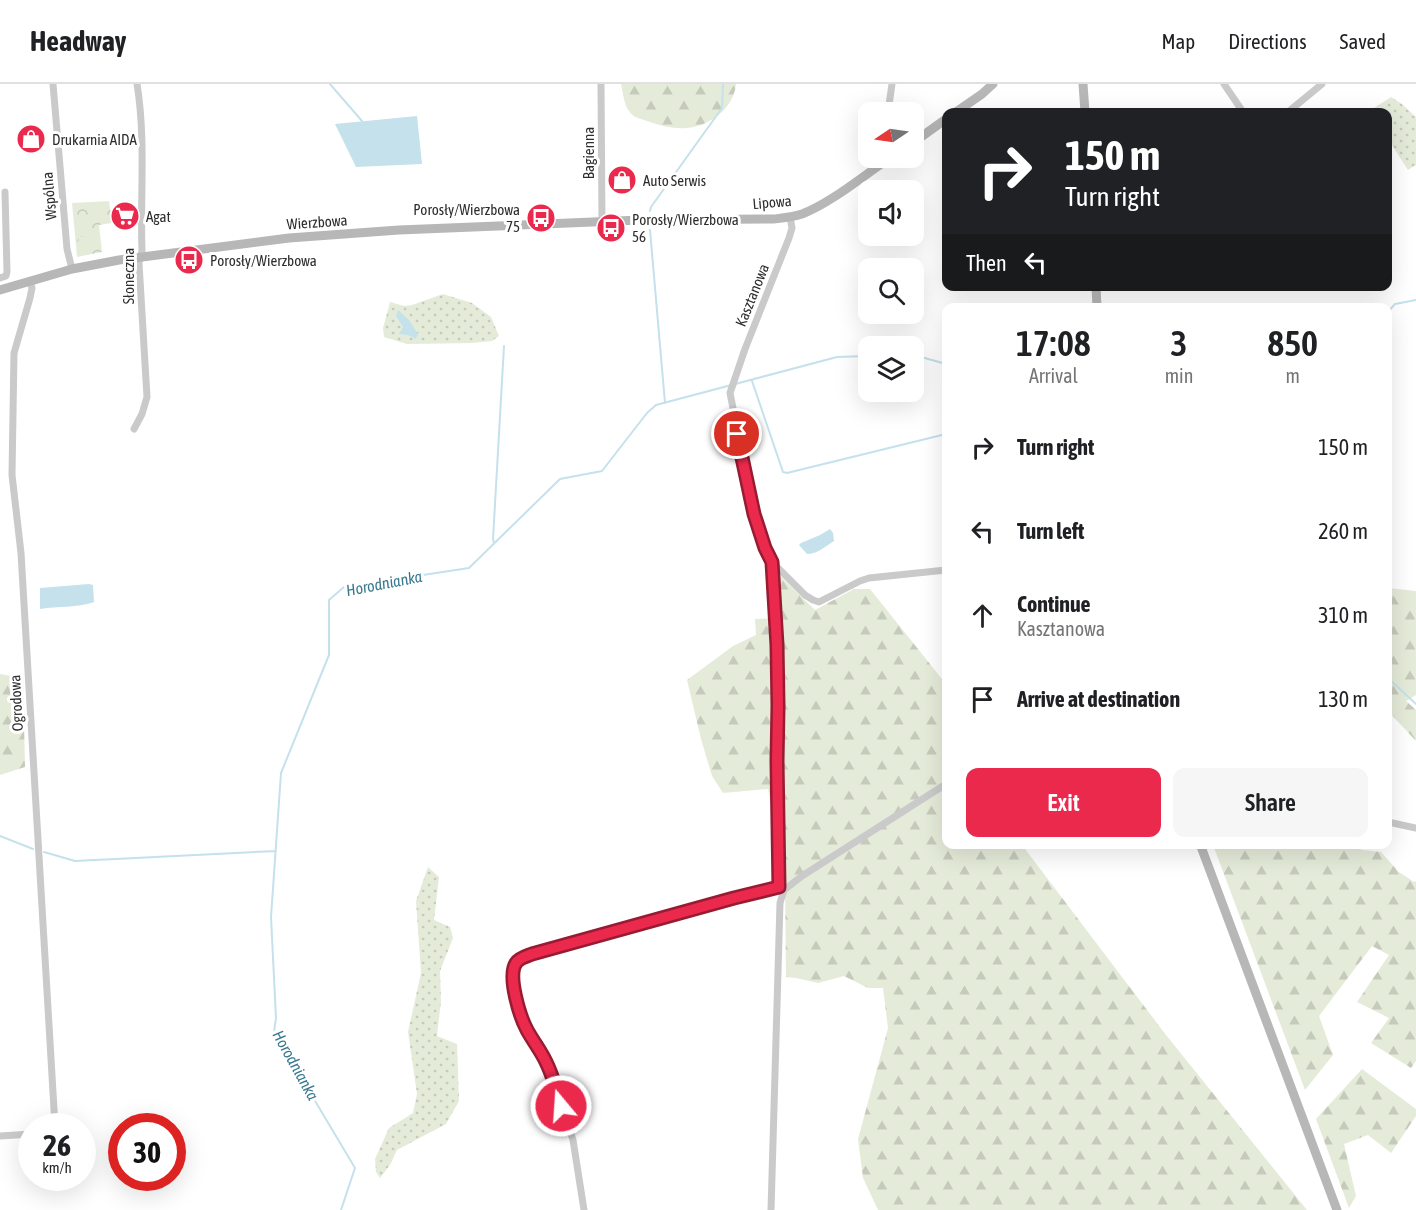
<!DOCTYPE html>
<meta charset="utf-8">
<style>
:root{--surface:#fff;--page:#f6f6f6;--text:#202124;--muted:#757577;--line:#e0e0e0;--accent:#ea294d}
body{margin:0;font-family:"Asap Condensed",sans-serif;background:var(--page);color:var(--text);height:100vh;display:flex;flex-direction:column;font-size:22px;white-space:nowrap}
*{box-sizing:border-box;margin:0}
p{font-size:20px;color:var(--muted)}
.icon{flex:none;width:33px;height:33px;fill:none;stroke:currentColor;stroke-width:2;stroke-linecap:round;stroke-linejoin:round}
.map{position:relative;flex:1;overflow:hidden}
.sheet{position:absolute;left:942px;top:219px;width:450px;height:546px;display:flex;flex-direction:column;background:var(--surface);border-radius:12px;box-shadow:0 6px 24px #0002}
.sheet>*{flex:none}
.banner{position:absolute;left:942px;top:24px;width:450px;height:183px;border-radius:12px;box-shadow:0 6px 24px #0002;background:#202124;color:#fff;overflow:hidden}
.needle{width:39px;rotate:257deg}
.controls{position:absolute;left:858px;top:18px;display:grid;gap:12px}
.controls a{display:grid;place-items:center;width:66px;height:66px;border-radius:12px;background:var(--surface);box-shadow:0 6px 24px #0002;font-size:30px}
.speed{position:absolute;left:18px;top:1029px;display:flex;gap:12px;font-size:30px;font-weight:700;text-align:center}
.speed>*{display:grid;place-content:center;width:78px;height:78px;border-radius:50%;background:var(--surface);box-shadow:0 6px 24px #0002;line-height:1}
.speed small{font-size:15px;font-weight:400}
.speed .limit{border:9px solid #d22;background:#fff;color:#111}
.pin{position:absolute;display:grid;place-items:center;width:51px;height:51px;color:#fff;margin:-26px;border:3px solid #fff;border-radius:50%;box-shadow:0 2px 6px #0007}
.me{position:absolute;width:66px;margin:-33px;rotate:342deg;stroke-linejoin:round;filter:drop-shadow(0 0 4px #0008)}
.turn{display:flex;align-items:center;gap:21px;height:126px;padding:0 24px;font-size:27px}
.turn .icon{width:78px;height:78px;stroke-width:2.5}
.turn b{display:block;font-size:42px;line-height:51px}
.then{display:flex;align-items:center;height:57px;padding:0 24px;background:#0003;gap:12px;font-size:22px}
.eta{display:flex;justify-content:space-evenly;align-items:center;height:102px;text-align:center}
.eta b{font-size:36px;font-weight:600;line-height:42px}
.cta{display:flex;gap:12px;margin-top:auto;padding:12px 24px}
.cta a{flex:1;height:69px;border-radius:12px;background:var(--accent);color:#fff;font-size:24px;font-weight:600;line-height:69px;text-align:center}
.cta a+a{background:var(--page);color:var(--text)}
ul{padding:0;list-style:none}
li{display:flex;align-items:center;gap:18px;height:84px;padding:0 24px}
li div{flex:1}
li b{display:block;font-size:22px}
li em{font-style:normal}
header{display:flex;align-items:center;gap:36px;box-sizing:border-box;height:84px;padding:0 30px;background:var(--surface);border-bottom:2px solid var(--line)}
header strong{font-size:28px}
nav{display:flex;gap:33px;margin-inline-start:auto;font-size:21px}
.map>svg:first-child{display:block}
.grass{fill:url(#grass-dots)}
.forest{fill:url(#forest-firs)}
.park{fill:url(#park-crowns)}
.pitch{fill:#e5ebd9}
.water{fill:#c5e1ec}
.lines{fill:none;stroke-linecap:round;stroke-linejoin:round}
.stream{stroke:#c5e1ec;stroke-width:2}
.street{stroke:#cacaca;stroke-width:7}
.secondary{stroke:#b7b7b7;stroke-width:9}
.route-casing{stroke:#981b32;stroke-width:15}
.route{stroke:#ea294d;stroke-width:10}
.labels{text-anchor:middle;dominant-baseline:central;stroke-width:6;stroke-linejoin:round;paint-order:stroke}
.poi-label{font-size:15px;fill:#2d2d2d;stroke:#fff;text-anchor:start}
.street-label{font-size:15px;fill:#2d2d2d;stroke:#fff}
.water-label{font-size:16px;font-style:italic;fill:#397990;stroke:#fff}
</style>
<header>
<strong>Headway</strong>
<nav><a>Map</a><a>Directions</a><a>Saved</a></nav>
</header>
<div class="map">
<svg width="1416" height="1126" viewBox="0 0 1416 1126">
<defs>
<pattern id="grass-dots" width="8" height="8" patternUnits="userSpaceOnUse" patternTransform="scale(1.5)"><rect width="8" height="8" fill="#e5ebd9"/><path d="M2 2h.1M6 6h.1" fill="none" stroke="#c5cabb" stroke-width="1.8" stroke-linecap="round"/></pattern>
<pattern id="forest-firs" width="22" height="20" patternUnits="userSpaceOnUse" patternTransform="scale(1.5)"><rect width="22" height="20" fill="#e5ebd9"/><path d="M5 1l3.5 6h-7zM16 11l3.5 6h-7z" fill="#c5cabb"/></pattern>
<pattern id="park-crowns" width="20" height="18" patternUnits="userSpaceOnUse" patternTransform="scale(1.5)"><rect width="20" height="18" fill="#e5ebd9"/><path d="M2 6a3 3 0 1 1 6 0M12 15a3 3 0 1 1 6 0" fill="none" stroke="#c5cabb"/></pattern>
</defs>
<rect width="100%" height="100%" fill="#fff"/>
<path class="grass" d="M1391,13l11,7 14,13v48l-8,5 -20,-31v-27h-15l-2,-2z
M443,210l29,9 19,14 8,19 -7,5 -20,2 -65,1 -23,-7 -1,-9 7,-26 14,4 8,-1z
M428,783l11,10 -5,43 16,7 3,11 -13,33 1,30 -4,35 20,8 2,57 -13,23 -49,26 -7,15 -10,13 -4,-6 -1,-13 14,-31 24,-15 4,-19 -9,-62 13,-59 -5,-72z"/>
<path class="forest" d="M621,0h115c-2,24 -26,42 -49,44 -13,1 -25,-2 -37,-6 -8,-3 -17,-4 -21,-11 -5,-6 -6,-19 -8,-27z
M777,489l38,37 39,-21h16l76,95v160l76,1 144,190 141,175h-429l-15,-32 -5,-39 30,-111 -5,-40h-15l-24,-12 -26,7 -22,-5 -10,-1 -1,-97 -17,-91 -45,4 -11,-17 -11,-37 -14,-59 46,-34 23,-11 -1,-16 24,-1z
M1388,504l28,3v104l-10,6 10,9v31l-28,-30z
M0,590l23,4 2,89 -25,8z
M1213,761h139l10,5 19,2 18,20 15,10 2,-1v180l-5,7 -40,-25 18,-25 -32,-16 32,-47 -17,-9 -53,70 14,39 -28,35z
M1362,985l54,40v7l-25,37 -23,-18 -24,9 12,52 -7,12 -33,-89z"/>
<path class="park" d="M109,117l3,22 -13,2 3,27 -25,5 -5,-54z"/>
<path class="pitch" d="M96,151l1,13 -17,2 -2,-13z"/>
<path class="water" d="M417,32l5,48 -66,3 -21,-43z
M398,226l11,10 9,14 -2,5 -8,-4 -9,-1 4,-7 -7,-11z
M830,445l3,4 1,8c-8,5 -17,13 -27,13l-8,-9 2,-2 19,-8z
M89,500l4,1 1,17c-17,6 -36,4 -54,7v-21z"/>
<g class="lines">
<path class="stream" d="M330,0l32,37
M650,127l1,-4 71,-99 1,-24
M650,146l15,173
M1388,228l7,-8 21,-4
M914,271l32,9
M752,297l31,91 4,1 159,-39
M494,459l-1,-4 11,-193
M1388,594l28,26
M0,752l33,13
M44,768l31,9 201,-10
M341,1126l14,-42 -81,-136 2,-14 -5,-101 10,-144 48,-118v-55l15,-13 125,-19 91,-89 42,-8 45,-58 9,-8 181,-48 31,-1"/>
<path class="street" d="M53,0l14,165 5,20
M601,0l1,138
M1224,0l19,28
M888,28l4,-28
M1288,28l34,-28
M790,133l2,11 -3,10 -44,111 -15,44 24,121 11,34 7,14 33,33 8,5 6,2 41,-21 9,-3 77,-8
M0,194l6,-2 1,-4 -2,-80
M30,197l2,7 -2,10 -16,55 -2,122 9,78 34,573
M134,345l8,-15 5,-17 -8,-134 3,-12c-2,-56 4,-112 -5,-167
M772,478l5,83 1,61 -1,55 2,126
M1388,738l28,6
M0,1052l32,-2
M584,1126l-11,-70 -23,-70 -7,-15 -17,-28 -12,-38 -2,-15 4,-11 6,-5 10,-4 202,-56 45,-11 5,3
M771,1126l9,-307 4,-13 18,-14 144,-92"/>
<path class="secondary" d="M1083,0l2,28
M956,28l26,-18 11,-10
M914,58l32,-23
M1096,202l1,22
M0,206l72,-21 47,-9 170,-22 110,-8 242,-10 133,-1c9,-1 19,-2 28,-5 29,-11 62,-39 88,-56
M1200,760l137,366"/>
</g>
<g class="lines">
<g class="route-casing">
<path id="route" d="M561,1022c-4,-15 -8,-30 -15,-44 -5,-11 -13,-21 -19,-32 -7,-13 -20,-54 -11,-67 3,-5 11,-7 16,-9l202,-56 45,-11 -2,-126 1,-55 -1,-61 -5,-83 -7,-14 -11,-34 -17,-80"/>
</g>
<use href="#route" class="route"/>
</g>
<defs>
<g id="shop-disc" transform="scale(1.5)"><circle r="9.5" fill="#ea294d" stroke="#fff"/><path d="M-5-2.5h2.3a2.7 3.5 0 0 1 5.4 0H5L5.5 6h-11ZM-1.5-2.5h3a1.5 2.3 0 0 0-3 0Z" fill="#fff"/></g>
<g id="supermarket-disc" transform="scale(1.5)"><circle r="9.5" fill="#ea294d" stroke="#fff"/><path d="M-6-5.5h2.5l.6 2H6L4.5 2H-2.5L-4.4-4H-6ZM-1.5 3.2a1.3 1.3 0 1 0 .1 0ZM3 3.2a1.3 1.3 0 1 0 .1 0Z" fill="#fff"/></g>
<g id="bus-disc" transform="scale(1.5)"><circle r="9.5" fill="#ea294d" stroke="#fff"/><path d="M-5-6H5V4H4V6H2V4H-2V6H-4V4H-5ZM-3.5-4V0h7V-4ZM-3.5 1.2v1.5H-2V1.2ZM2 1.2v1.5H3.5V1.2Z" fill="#fff"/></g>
</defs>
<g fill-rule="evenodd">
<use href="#shop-disc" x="31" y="55"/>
<use href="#shop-disc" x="622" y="96"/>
<use href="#supermarket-disc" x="125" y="132"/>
<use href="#bus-disc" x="541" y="134"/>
<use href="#bus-disc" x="611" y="144"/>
<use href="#bus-disc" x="189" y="176"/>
</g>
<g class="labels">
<g class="poi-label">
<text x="52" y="55">Drukarnia AIDA</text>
<text x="643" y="96">Auto Serwis</text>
<text x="520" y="125" text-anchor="end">Porosły/Wierzbowa<tspan x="520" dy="17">75</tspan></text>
<text x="146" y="132">Agat</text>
<text x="632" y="135">Porosły/Wierzbowa<tspan x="632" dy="17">56</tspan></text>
<text x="210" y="176">Porosły/Wierzbowa</text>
</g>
<g class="street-label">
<text transform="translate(588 69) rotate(-90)">Bagienna</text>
<text transform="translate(49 112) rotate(-95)">Wspólna</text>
<text transform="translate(772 118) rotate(-5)">Lipowa</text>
<text transform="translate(317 138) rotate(-4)">Wierzbowa</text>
<text transform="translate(128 192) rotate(-90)">Słoneczna</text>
<text transform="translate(752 211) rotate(-68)">Kasztanowa</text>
<text transform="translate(16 619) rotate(-93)">Ogrodowa</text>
</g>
<g class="water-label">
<text transform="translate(384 499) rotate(-11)">Horodnianka</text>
<text transform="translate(296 981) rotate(61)">Horodnianka</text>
</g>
</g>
</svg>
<div class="controls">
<a><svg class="needle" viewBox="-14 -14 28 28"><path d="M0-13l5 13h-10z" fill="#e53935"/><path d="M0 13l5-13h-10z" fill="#757577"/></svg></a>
<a><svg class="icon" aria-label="sound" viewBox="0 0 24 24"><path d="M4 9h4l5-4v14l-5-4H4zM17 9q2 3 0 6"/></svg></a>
<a><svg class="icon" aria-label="search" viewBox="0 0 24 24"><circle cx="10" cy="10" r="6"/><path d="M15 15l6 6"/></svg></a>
<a><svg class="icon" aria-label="layers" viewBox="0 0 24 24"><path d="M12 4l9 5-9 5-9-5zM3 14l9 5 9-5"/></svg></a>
</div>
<div class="speed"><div>26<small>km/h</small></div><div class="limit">30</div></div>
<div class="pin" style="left:737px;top:350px;background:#d93025"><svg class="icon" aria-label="arrive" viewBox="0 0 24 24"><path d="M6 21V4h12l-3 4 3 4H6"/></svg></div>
<svg class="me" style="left:561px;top:1022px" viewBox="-20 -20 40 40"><circle r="17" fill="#ea294d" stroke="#fff" stroke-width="3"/><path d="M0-11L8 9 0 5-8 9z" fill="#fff"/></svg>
<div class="banner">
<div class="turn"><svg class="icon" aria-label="right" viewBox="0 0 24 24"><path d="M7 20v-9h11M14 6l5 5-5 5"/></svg><div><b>150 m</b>Turn right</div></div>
<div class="then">Then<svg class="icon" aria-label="left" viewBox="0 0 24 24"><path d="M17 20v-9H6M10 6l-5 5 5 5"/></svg></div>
</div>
<section class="sheet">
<div class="eta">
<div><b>17:08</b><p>Arrival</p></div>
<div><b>3</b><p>min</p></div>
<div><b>850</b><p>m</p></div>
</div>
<ul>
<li><svg class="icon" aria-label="right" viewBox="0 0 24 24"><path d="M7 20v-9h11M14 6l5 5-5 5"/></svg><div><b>Turn right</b></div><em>150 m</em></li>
<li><svg class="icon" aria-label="left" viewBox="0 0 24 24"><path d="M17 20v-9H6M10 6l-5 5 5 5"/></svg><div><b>Turn left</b></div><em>260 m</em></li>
<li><svg class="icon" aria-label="ahead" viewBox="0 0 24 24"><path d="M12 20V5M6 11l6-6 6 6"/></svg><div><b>Continue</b><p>Kasztanowa</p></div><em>310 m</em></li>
<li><svg class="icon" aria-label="arrive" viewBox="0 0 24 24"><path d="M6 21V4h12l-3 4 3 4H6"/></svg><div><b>Arrive at destination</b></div><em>130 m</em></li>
</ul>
<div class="cta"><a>Exit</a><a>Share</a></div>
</section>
</div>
